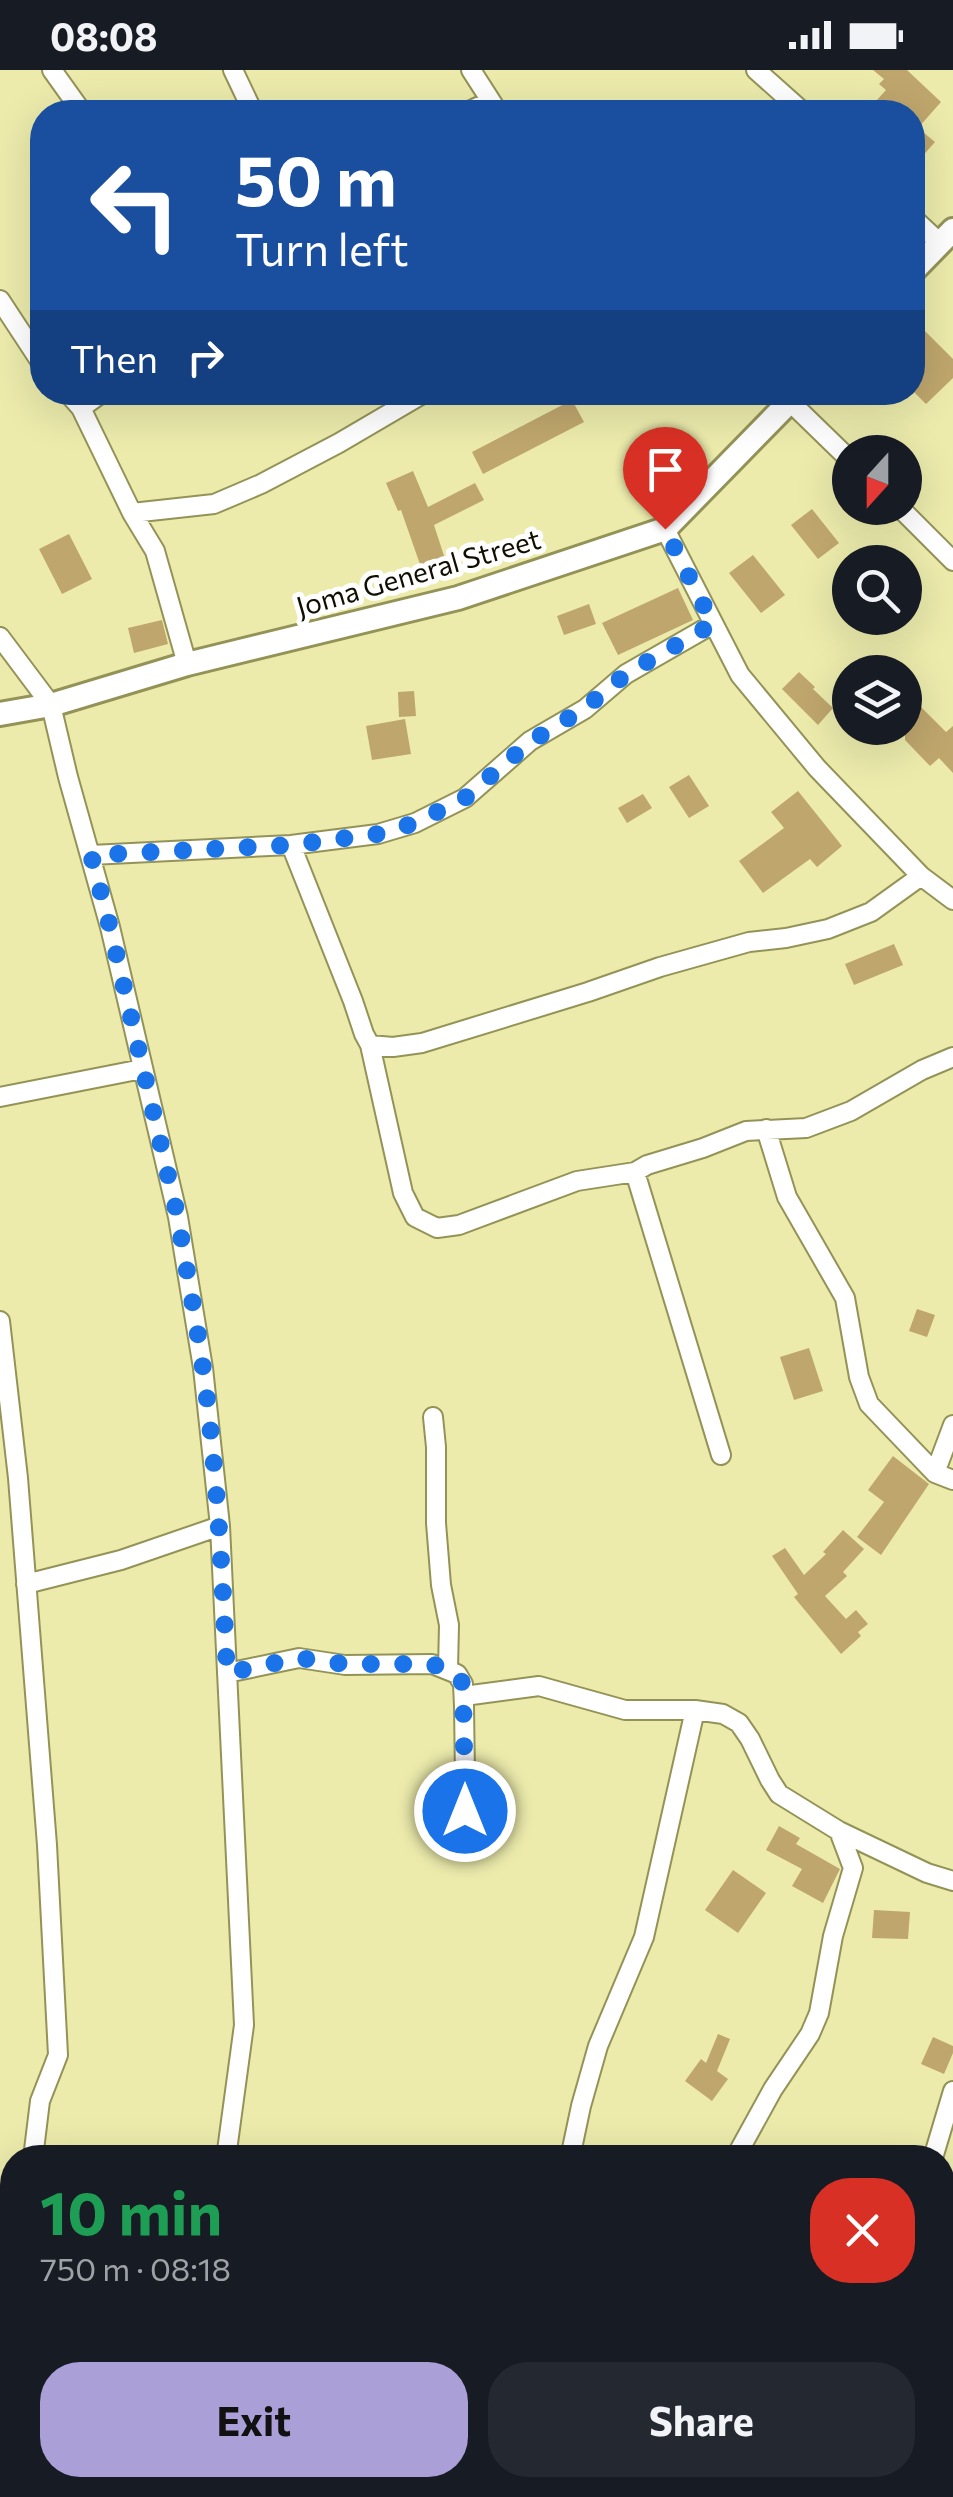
<!DOCTYPE html>
<meta charset="utf-8">
<style>
:root{--surface:#171b24;--page:#242831;--text:#f1f3f6;--muted:#9ea1a6;--accent:#aaa0d7}
body{margin:0;font-family:Commissioner,sans-serif;background:var(--page);color:var(--text);height:100vh;display:flex;flex-direction:column;font-size:38px;white-space:nowrap}
*{box-sizing:border-box;margin:0}
p{font-size:32px;color:var(--muted)}
.icon{flex:none;width:55px;height:55px;fill:none;stroke:currentColor;stroke-width:2;stroke-linecap:round;stroke-linejoin:round}
.map{position:relative;flex:1;overflow:hidden}
.panel{position:absolute;left:0px;top:2075px;width:955px;height:352px;display:flex;flex-direction:column;background:var(--surface);border-radius:40px 40px 0 0;box-shadow:0 10px 40px #0002}
.panel>*{flex:none}
.guide{position:absolute;left:30px;top:30px;width:895px;height:305px;border-radius:40px;box-shadow:0 10px 40px #0002;background:#1a4fa0;color:#fff;overflow:hidden}
.needle{width:65px;rotate:201deg}
.fabs{position:absolute;left:832px;top:365px;display:grid;gap:20px}
.fabs a{display:grid;place-items:center;width:90px;height:90px;border-radius:50%;background:var(--surface);box-shadow:0 10px 40px #0002;font-size:50px}
.pin{position:absolute;display:grid;place-items:center;width:85px;height:85px;color:#fff;margin:-102px -42px;border-radius:50% 50% 50% 0;rotate:-45deg;box-shadow:0 0 10px #0007}
.pin .icon{rotate:45deg}
.me{position:absolute;width:110px;margin:-55px;rotate:0deg;stroke-linejoin:round;filter:drop-shadow(0 0 8px #0008)}
.turn{display:flex;align-items:center;gap:35px;height:210px;padding:0 40px;font-size:45px}
.turn .icon{width:130px;height:130px;stroke-width:2.5}
.turn b{display:block;font-size:70px;line-height:85px}
.then{display:flex;align-items:center;height:95px;padding:0 40px;background:#0003;gap:20px;font-size:38px}
.round{display:grid;place-items:center;flex:none;width:105px;height:105px;border-radius:40px;background:var(--page)}
.head{display:flex;align-items:center;justify-content:space-between;height:170px;padding:0 40px}
h1{font-size:60px;font-weight:700;line-height:75px;color:#1e9e55}
.primary-button{display:flex;gap:20px;margin-top:auto;padding:20px 40px}
.primary-button a{flex:1;height:115px;border-radius:40px;background:var(--accent);color:#111;font-size:40px;font-weight:700;line-height:115px;text-align:center}
.primary-button a+a{background:var(--page);color:var(--text)}
.status{display:flex;justify-content:space-between;align-items:center;height:70px;padding:0 50px;background:var(--surface);direction:ltr}
.status svg{height:28px;fill:currentColor}
.map>svg:first-child{display:block}
.building{fill:#bfa66d}
.lines{fill:none;stroke-linecap:round;stroke-linejoin:round}
.minor-casing{stroke:#949357;stroke-width:22}
.tertiary-casing{stroke:#949357;stroke-width:28}
.minor{stroke:#fff;stroke-width:18}
.tertiary{stroke:#fff;stroke-width:22}
.route{stroke:#1a73e8;stroke-width:18;stroke-dasharray:0 32.4}
.labels{text-anchor:middle;dominant-baseline:central;stroke-width:10;stroke-linejoin:round;paint-order:stroke}
.street-label{font-size:28px;fill:#0f0e00;stroke:#fff}
</style>
<div class="status"><b>08:08</b><svg viewBox="0 0 49 12"><path d="M0 12V9h3v3zM5 12V6h3v6zM10 12V3h3v9zM15 12V0h3v12zM26 1h20v11H26zM47 4h2v5h-2z"/></svg></div>
<div class="map">
<svg width="953" height="2427" viewBox="0 0 953 2427">
<rect width="100%" height="100%" fill="#ecebac"/>
<path class="building" d="M873,0h34l34,32 -23,26 17,14 -23,26v-56h-46l20,-22 -7,-6 5,-5z
M921,257l32,32v19l-27,26 -14,-14v-55z
M572,330l12,22 -101,52 -11,-22z
M413,401l15,36 47,-24 9,17 -50,25 12,37 -24,8 -21,-60 -3,1 -12,-28z
M812,439l27,34 -21,16 -27,-34z
M69,464l23,45 -30,15 -23,-45z
M753,485l32,40 -24,18 -32,-40z
M678,518l15,32 -75,35 -16,-32z
M589,534l7,20 -32,11 -7,-19z
M162,550l6,24 -34,9 -6,-25z
M799,602l16,15 -2,2 20,19 -15,17 -36,-36z
M414,621l2,25 -17,1 -1,-25z
M905,621l41,41 7,-6v47l-14,-15 -9,8 -25,-26z
M405,649l6,35 -39,6 -6,-34z
M689,705l20,31 -20,12 -20,-31z
M798,721l44,55 -25,21 -7,-8 -47,34 -24,-32 45,-33 -13,-16z
M643,724l9,14 -25,15 -9,-15z
M894,874l9,21 -49,20 -9,-21z
M917,1239l18,6 -8,22 -18,-6z
M809,1278l14,43 -29,9 -14,-43z
M893,1386l36,28 -48,71 -24,-18 27,-35 -16,-12z
M843,1460l21,19 -21,23 4,4 -22,20 21,23 10,-9 12,14 -10,8 3,4 -20,18 -47,-57 4,-3 -26,-38 13,-8 19,27 22,-21 -3,-2z
M779,1756l21,12 -4,6 44,25 -17,34 -31,-17 10,-17 -36,-19z
M733,1800l33,23 -28,40 -33,-23z
M874,1840l36,2 -2,27 -36,-1z
M718,1964l12,5 -13,32 11,8 -16,22 -27,-20 16,-22 5,4z
M933,1967l20,9v7l-9,21 -23,-10z"/>
<g class="lines">
<g class="minor-casing">
<path id="minor" d="M52,0l30,42
M233,0l20,42
M471,0l27,42
M756,0l47,42
M467,42l23,-11
M912,147l28,26
M0,230l42,64
M67,322l14,16 51,105 23,38 32,113
M780,322l70,68
M81,338l22,-16
M900,438l53,53
M132,443l82,-9 47,-20 78,-41 87,-51
M665,459l75,146 77,93 104,108 32,24
M0,567l51,68 17,72 42,150 68,290 25,151 17,158 24,499 -18,133
M291,775l62,156 11,33 6,11 23,2 29,-4 166,-51 72,-25 89,-25 37,-4 42,-9 43,-17 50,-36
M91,785l200,-10 87,-11 37,-11 50,-25 65,-57 55,-32 41,-35 87,-50
M370,975l33,148 12,24 22,11 22,-3 118,-44 58,-9 12,-7 56,-17 43,-17 60,-3 45,-17 71,-41 31,-13
M0,1027l142,-28
M766,1059l21,68 58,101 14,79 10,27 66,69 18,7
M635,1102l86,283
M0,1251l18,157 29,367 11,210 -18,46 -7,57
M433,1347l3,30v76l5,62 8,40 -1,44
M935,1403l18,-48
M26,1514l95,-24 99,-34
M227,1603l72,-15 46,7 87,-1 25,10 6,10 1,22 2,142
M464,1626l75,-10 86,24h70l28,4 16,9 11,16 20,41 9,14 60,37 88,42 26,8
M570,2088l11,-52 17,-60 46,-109 51,-227
M735,2088l38,-69 37,-55 9,-21 14,-77 20,-68 -14,-37
M933,2088l20,-67
M942,2284l11,4
M0,2285l12,2
M469,2415l42,12
M842,2415c6,9 15,10 25,12
M111,2427l5,-12"/>
</g>
<g class="tertiary-casing">
<path id="tertiary" d="M912,202l41,-42
M0,644l51,-9 136,-41 271,-66 207,-69 134,-137"/>
</g>
<use href="#minor" class="minor"/>
<use href="#tertiary" class="tertiary"/>
</g>
<g class="lines">
<path class="route" d="M465,1741l-2,-127 -6,-10 -25,-10h-87l-46,-6 -72,15c-5,-102 -10,-204 -24,-305 -7,-50 -17,-100 -25,-150l-68,-291 -19,-72 200,-10 87,-11 37,-11 50,-25 65,-56 55,-34 41,-34 87,-50 -48,-95"/>
</g>
<g class="labels">
<g class="street-label">
<text transform="translate(418 502) rotate(-16)">Joma General Street</text>
</g>
</g>
</svg>
<div class="fabs">
<a><svg class="needle" viewBox="-14 -14 28 28"><path d="M0-13l5 13h-10z" fill="#e53935"/><path d="M0 13l5-13h-10z" fill="#9ea1a6"/></svg></a>
<a><svg class="icon" aria-label="search" viewBox="0 0 24 24"><circle cx="10" cy="10" r="6"/><path d="M15 15l6 6"/></svg></a>
<a><svg class="icon" aria-label="layers" viewBox="0 0 24 24"><path d="M12 4l9 5-9 5-9-5zM3 14l9 5 9-5"/></svg></a>
</div>
<div class="pin" style="left:665px;top:459px;background:#d93025"><svg class="icon" aria-label="arrive" viewBox="0 0 24 24"><path d="M6 21V4h12l-3 4 3 4H6"/></svg></div>
<svg class="me" style="left:465px;top:1741px" viewBox="-20 -20 40 40"><circle r="17" fill="#1a73e8" stroke="#fff" stroke-width="3"/><path d="M0-11L8 9 0 5-8 9z" fill="#fff"/></svg>
<div class="guide">
<div class="turn"><svg class="icon" aria-label="left" viewBox="0 0 24 24"><path d="M17 20v-9H6M10 6l-5 5 5 5"/></svg><div><b>50 m</b>Turn left</div></div>
<div class="then">Then<svg class="icon" aria-label="right" viewBox="0 0 24 24"><path d="M7 20v-9h11M14 6l5 5-5 5"/></svg></div>
</div>
<section class="panel">
<div class="head"><div><h1>10 min</h1><p>750 m · 08:18</p></div><a class="round" style="background:#d93025;color:#fff"><svg class="icon" aria-label="close" viewBox="0 0 24 24"><path d="M6 6l12 12M18 6L6 18"/></svg></a></div>
<div class="primary-button"><a>Exit</a><a>Share</a></div>
</section>
</div>
